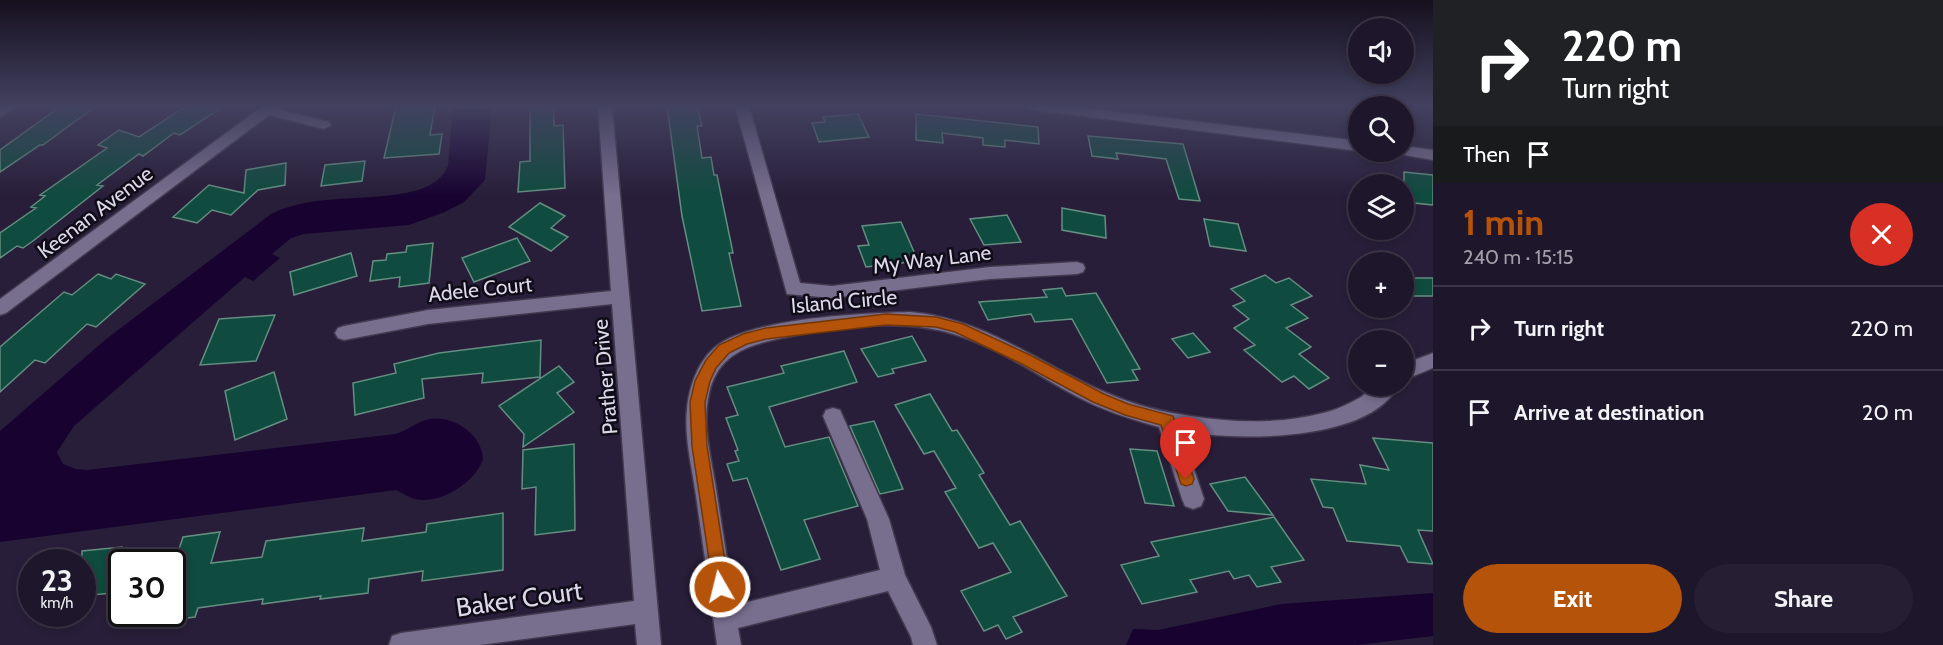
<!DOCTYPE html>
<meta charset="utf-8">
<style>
:root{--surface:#1e162b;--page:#261f33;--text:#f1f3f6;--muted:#a19fa9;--line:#3c3547;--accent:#b45309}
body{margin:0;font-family:Cabin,sans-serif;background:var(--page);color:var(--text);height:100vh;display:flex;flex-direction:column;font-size:22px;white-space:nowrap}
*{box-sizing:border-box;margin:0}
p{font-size:20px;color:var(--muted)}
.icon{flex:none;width:33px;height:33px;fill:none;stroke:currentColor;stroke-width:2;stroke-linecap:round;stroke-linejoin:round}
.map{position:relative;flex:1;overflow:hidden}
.drawer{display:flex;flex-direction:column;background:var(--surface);width:510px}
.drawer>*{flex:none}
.hud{background:#202124;color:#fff;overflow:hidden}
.controls{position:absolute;left:1348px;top:18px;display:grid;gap:12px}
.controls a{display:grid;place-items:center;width:66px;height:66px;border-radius:50%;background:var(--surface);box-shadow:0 3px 9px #0003,0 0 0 2px var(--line);font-size:30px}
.speed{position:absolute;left:18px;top:549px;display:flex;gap:12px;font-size:30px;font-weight:700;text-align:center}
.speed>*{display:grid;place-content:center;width:78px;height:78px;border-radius:50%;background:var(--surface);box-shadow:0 3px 9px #0003,0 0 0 2px var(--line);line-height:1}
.speed small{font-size:15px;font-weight:400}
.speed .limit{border:3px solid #111;border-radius:9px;background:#fff;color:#111}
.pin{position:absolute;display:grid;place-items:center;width:51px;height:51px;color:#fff;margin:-62px -26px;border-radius:50% 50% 50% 0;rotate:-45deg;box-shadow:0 0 6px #0007}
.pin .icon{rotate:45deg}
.me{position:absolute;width:66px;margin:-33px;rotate:352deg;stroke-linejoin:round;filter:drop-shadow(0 0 4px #0008)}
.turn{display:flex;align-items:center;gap:21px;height:126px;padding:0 30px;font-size:27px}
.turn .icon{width:78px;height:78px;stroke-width:2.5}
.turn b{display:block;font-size:42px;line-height:51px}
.then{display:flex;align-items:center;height:57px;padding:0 30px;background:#0003;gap:12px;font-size:22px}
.round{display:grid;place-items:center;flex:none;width:63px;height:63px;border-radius:32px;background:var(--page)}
.summary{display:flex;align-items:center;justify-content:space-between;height:102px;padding:0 30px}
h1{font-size:36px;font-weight:700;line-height:45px;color:var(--accent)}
.cta{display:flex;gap:12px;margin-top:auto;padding:12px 30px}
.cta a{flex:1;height:69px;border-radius:36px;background:var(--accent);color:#fff;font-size:24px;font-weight:700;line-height:69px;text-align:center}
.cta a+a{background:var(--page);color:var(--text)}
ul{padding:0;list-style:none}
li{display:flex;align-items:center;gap:18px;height:84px;padding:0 30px;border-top:2px solid var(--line)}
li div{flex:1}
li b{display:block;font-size:22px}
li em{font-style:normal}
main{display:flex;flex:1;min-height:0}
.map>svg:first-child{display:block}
.water{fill:#180330}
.building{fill:#0f4b3e;stroke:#648e81;stroke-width:1.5}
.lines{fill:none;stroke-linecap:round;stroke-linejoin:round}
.minor-casing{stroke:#42394f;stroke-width:3}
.minor{fill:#786e8e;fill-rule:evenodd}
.route{fill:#b45309;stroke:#753606;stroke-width:1.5}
.labels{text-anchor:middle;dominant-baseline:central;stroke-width:5;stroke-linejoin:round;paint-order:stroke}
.street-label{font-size:21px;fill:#dcd7e9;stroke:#0f0b17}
.near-street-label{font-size:26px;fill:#dcd7e9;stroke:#0f0b17}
</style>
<main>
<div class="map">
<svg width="1433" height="645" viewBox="0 0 1433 645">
<rect width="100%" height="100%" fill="#281e39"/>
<path class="water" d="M453,106h39l-7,74 -21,22 -19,10 -36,13 -105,9 -13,4 -19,16 8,4 -27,23 -8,-4 -171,149 -17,26 6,12 13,5 11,1 308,-36c12,-3 20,-11 31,-14 24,-7 56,13 57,39 -7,22 -38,42 -61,41 -10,0 -18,-6 -26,-10l-396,52v-111l105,-91 166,-126c46,-23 102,-10 150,-25 12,-4 22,-12 27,-23z
M1433,593v43l-76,9h-231l7,-16 25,1 123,-26z"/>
<path class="building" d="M61,106h35l-53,39h-3l-40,27v-22z
M186,106h38l-44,29 -6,-2 -31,23 -4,-2 -42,31 6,1 -70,55 -10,7 -6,-2 -17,12v-25l36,-25 -5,-1 14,-11 -5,-1 67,-47 -9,-3 21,-15 20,7z
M396,106h39l-5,29 12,-1 -3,20 -55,4z
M530,106h24v20l9,-1 2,63 -47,4 2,-30 10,-1z
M667,106h30l5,20h-5l5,32 9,-1 3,18h3l16,78h-4l12,53 -39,5 -20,-95z
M858,114l11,23 -50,5 -7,-19 13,-1 -2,-5z
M916,114l122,13 1,17 -34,-4v7l-22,-2v-7l-41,-5 1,10 -27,-3z
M1088,136l95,8 17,57 -21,-2 -13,-40 -50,-6 2,6 -26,-3z
M365,161l-3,20 -41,5 4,-21z
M286,163l-1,22 -27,5 -27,25 -19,-5 -15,13 -24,-6 36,-32 35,8 2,-23z
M1404,172l29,3v30l-19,-2 -10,-18z
M540,203l25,13 -14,12 17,9 -17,14 -42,-24z
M1062,208l43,8 1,22 -44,-8z
M1007,215l14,27 -37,3 -14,-26z
M1204,219l34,5 8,27 -36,-5z
M901,222l17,39 -52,6 -8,-21 11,-1 -7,-19z
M517,238l13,23 -56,21 -12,-24z
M433,243l-4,40 -30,4 1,-10 -30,4 3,-20 13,-1 1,-6 19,-2 1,-6z
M351,253l6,23 -63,19 -4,-23z
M98,274l13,5 5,-5 29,10 -49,43 -9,-3 -42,39 -10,-3 -35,32v-45l64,-55 8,3z
M1265,275l11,8 13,-5 23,18 -21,9 17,13 -22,10 25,19 -12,7 30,24 -20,11 -15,-13 -12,6 -38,-32 11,-5 -21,-17 15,-9 -16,-13 12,-5 -14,-12z
M1404,278h29v18h-29z
M1062,288l4,8 30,-3 44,76 -8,1 6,10 -31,3 -35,-64 -37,3 -4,-8 -43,6 -9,-18 68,-5 -4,-7z
M275,315l-19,46 -56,4 19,-46z
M1193,333l17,19 -22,6 -16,-19z
M912,336l14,25 -34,8 2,4 -16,4 -17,-28z
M541,340l-1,37 -58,6 1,-10 -61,6 2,19 -69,17 -2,-32 43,-10 -2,-9 45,-11z
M844,351l13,31 -88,25 16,40 44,-10 29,69 -54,14 16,39 -39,11 -34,-92 -14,3 -6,-17 12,-3 -4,-10 3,-1 -12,-32 12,-3 -11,-28 57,-14 -3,-7z
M559,366l15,16 -17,11 17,19 -51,35 1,-13 -25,-28z
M274,372l13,47 -52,21 -10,-49z
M930,394l22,37 5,-1 27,43 -5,2 31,50 10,-4 47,75 -54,21 9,15 -16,7 -8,-14 -14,6 -23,-40 50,-19 -18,-29 -14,5 -34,-56 11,-4 -22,-37 -10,3 -29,-49z
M874,421l29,68 -23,5 -30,-68z
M1373,438l60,5v88l-15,-1 15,34 -25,-2 -8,-16 -53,-5 -14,-33 -10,-1 -12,-28 55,5 -6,-19 29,5z
M574,444l1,86 -40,5 1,-48 -14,2 1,-39z
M1130,449l27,2 17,55 -29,-3z
M1245,477l28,38 -45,-4 -18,-27z
M503,513v57l-81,11 1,-10 -54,8 -1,14 -48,6 1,-3 -59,8 1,-5 -44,6 -21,3 -3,9 -23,3v-70l7,-1 4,-12 37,-5 -9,31 51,-6 4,-16 98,-13 -2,13 64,-9 1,-8z
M1274,517l30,43 -33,7 10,15 -24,5 -8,-12 -15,4 -5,-8 -39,9 7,12 -55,12 -21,-39 38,-9 -8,-14z
M122,547v45l-40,4v-45z"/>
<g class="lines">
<g class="minor-casing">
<path id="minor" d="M3,106h17l-20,11v-10z
M263,106h16l-2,3 52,13 2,3 -7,4 -55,-14 -263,198 -6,2v-16z
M598,106h14l49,539h-24l-2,-21 -155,21h-91l3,-9 9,-3 233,-32 -22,-297 -184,20 -84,16 -6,-2 -3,-5 3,-5 6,-2 84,-16 183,-19z
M735,106h14l51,177 32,3 158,-19 87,-5 6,2 2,4 -2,4 -6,2 -87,5 -158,19 -45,-4z
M1027,106h39l293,35v10l-325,-41z
M1404,146l29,4v10l-34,-6 -2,-2h7z
M910,312c75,6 131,53 197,81 27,12 55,19 84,23 43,7 90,8 132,-3 13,-3 26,-9 38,-16 4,-3 9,-9 14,-11 6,-2 17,-1 23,0 -29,57 -164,55 -217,45l23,68 -3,7 -8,3 -8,-3 -3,-7 -23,-72c-29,-8 -58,-17 -85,-32 -39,-21 -77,-48 -121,-61 -51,-16 -119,-7 -171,4 -35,7 -65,17 -73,56 -7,31 2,63 7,94 6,39 12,78 19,117l145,-35 -13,-51 -44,-103 3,-6 7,-2 7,2 49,109 16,56 26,52 6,18h-24l-2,-8 -23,-46 -150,37 3,17h-24c-7,-50 -14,-100 -21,-149 -4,-29 -12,-58 -9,-87 2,-21 10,-46 27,-61 34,-30 150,-35 196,-36z
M1433,353v15l-29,12v-16z"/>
</g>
<use href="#minor" class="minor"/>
</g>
<linearGradient id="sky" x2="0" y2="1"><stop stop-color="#16101f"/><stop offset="0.54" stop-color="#42415f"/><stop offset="1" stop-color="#42415f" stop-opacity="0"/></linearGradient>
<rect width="1433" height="196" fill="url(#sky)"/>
<path class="route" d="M886,314l50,3 27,7 67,31 74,39 24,10 45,12 21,63 -2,5 -6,2 -5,-2 -20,-59 -36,-10 -32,-13 -73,-39 -65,-31 -19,-5 -50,-2 -120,14 -19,5 -18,9 -13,15 -6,13 -5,21 2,44 22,141 -3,6 -6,3 -6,-3 -22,-147 -2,-44 5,-21 11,-21 13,-15 24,-11 23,-6z"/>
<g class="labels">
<g class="street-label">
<text transform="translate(95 212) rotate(-37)">Keenan Avenue</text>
<text transform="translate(932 259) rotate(-7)">My Way Lane</text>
<text transform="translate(480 289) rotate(-6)">Adele Court</text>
<text transform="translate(844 301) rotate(-5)">Island Circle</text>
<text transform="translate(605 377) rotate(-95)">Prather Drive</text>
</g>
<g class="near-street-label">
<text transform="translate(519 599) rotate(-8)">Baker Court</text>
</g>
</g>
</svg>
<div class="controls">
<a><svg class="icon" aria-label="sound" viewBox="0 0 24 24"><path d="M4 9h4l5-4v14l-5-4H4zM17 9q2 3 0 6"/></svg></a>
<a><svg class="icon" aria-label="search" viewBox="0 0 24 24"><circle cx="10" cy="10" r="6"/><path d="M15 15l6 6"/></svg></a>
<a><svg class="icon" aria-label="layers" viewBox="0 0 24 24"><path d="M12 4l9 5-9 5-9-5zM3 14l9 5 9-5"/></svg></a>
<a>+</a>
<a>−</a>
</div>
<div class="speed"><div>23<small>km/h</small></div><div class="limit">30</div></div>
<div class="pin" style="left:1186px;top:479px;background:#d93025"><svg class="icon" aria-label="arrive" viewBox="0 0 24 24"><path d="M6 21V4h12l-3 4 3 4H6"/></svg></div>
<svg class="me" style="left:720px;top:587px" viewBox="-20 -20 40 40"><circle r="17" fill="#b45309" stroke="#fff" stroke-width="3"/><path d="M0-11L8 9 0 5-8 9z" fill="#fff"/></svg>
</div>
<section class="drawer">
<div class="hud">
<div class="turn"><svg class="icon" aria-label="right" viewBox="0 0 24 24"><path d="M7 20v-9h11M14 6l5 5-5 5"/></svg><div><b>220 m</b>Turn right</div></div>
<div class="then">Then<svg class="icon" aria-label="arrive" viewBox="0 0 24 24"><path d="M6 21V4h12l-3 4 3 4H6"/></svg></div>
</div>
<div class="summary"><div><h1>1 min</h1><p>240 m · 15:15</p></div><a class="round" style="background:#d93025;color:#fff"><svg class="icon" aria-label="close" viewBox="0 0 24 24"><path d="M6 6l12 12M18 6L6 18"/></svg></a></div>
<ul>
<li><svg class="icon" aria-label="right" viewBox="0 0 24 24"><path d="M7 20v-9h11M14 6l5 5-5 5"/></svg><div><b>Turn right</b></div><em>220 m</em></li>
<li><svg class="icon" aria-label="arrive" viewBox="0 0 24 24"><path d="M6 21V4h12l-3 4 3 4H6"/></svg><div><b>Arrive at destination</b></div><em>20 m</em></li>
</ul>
<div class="cta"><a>Exit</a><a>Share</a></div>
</section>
</main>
